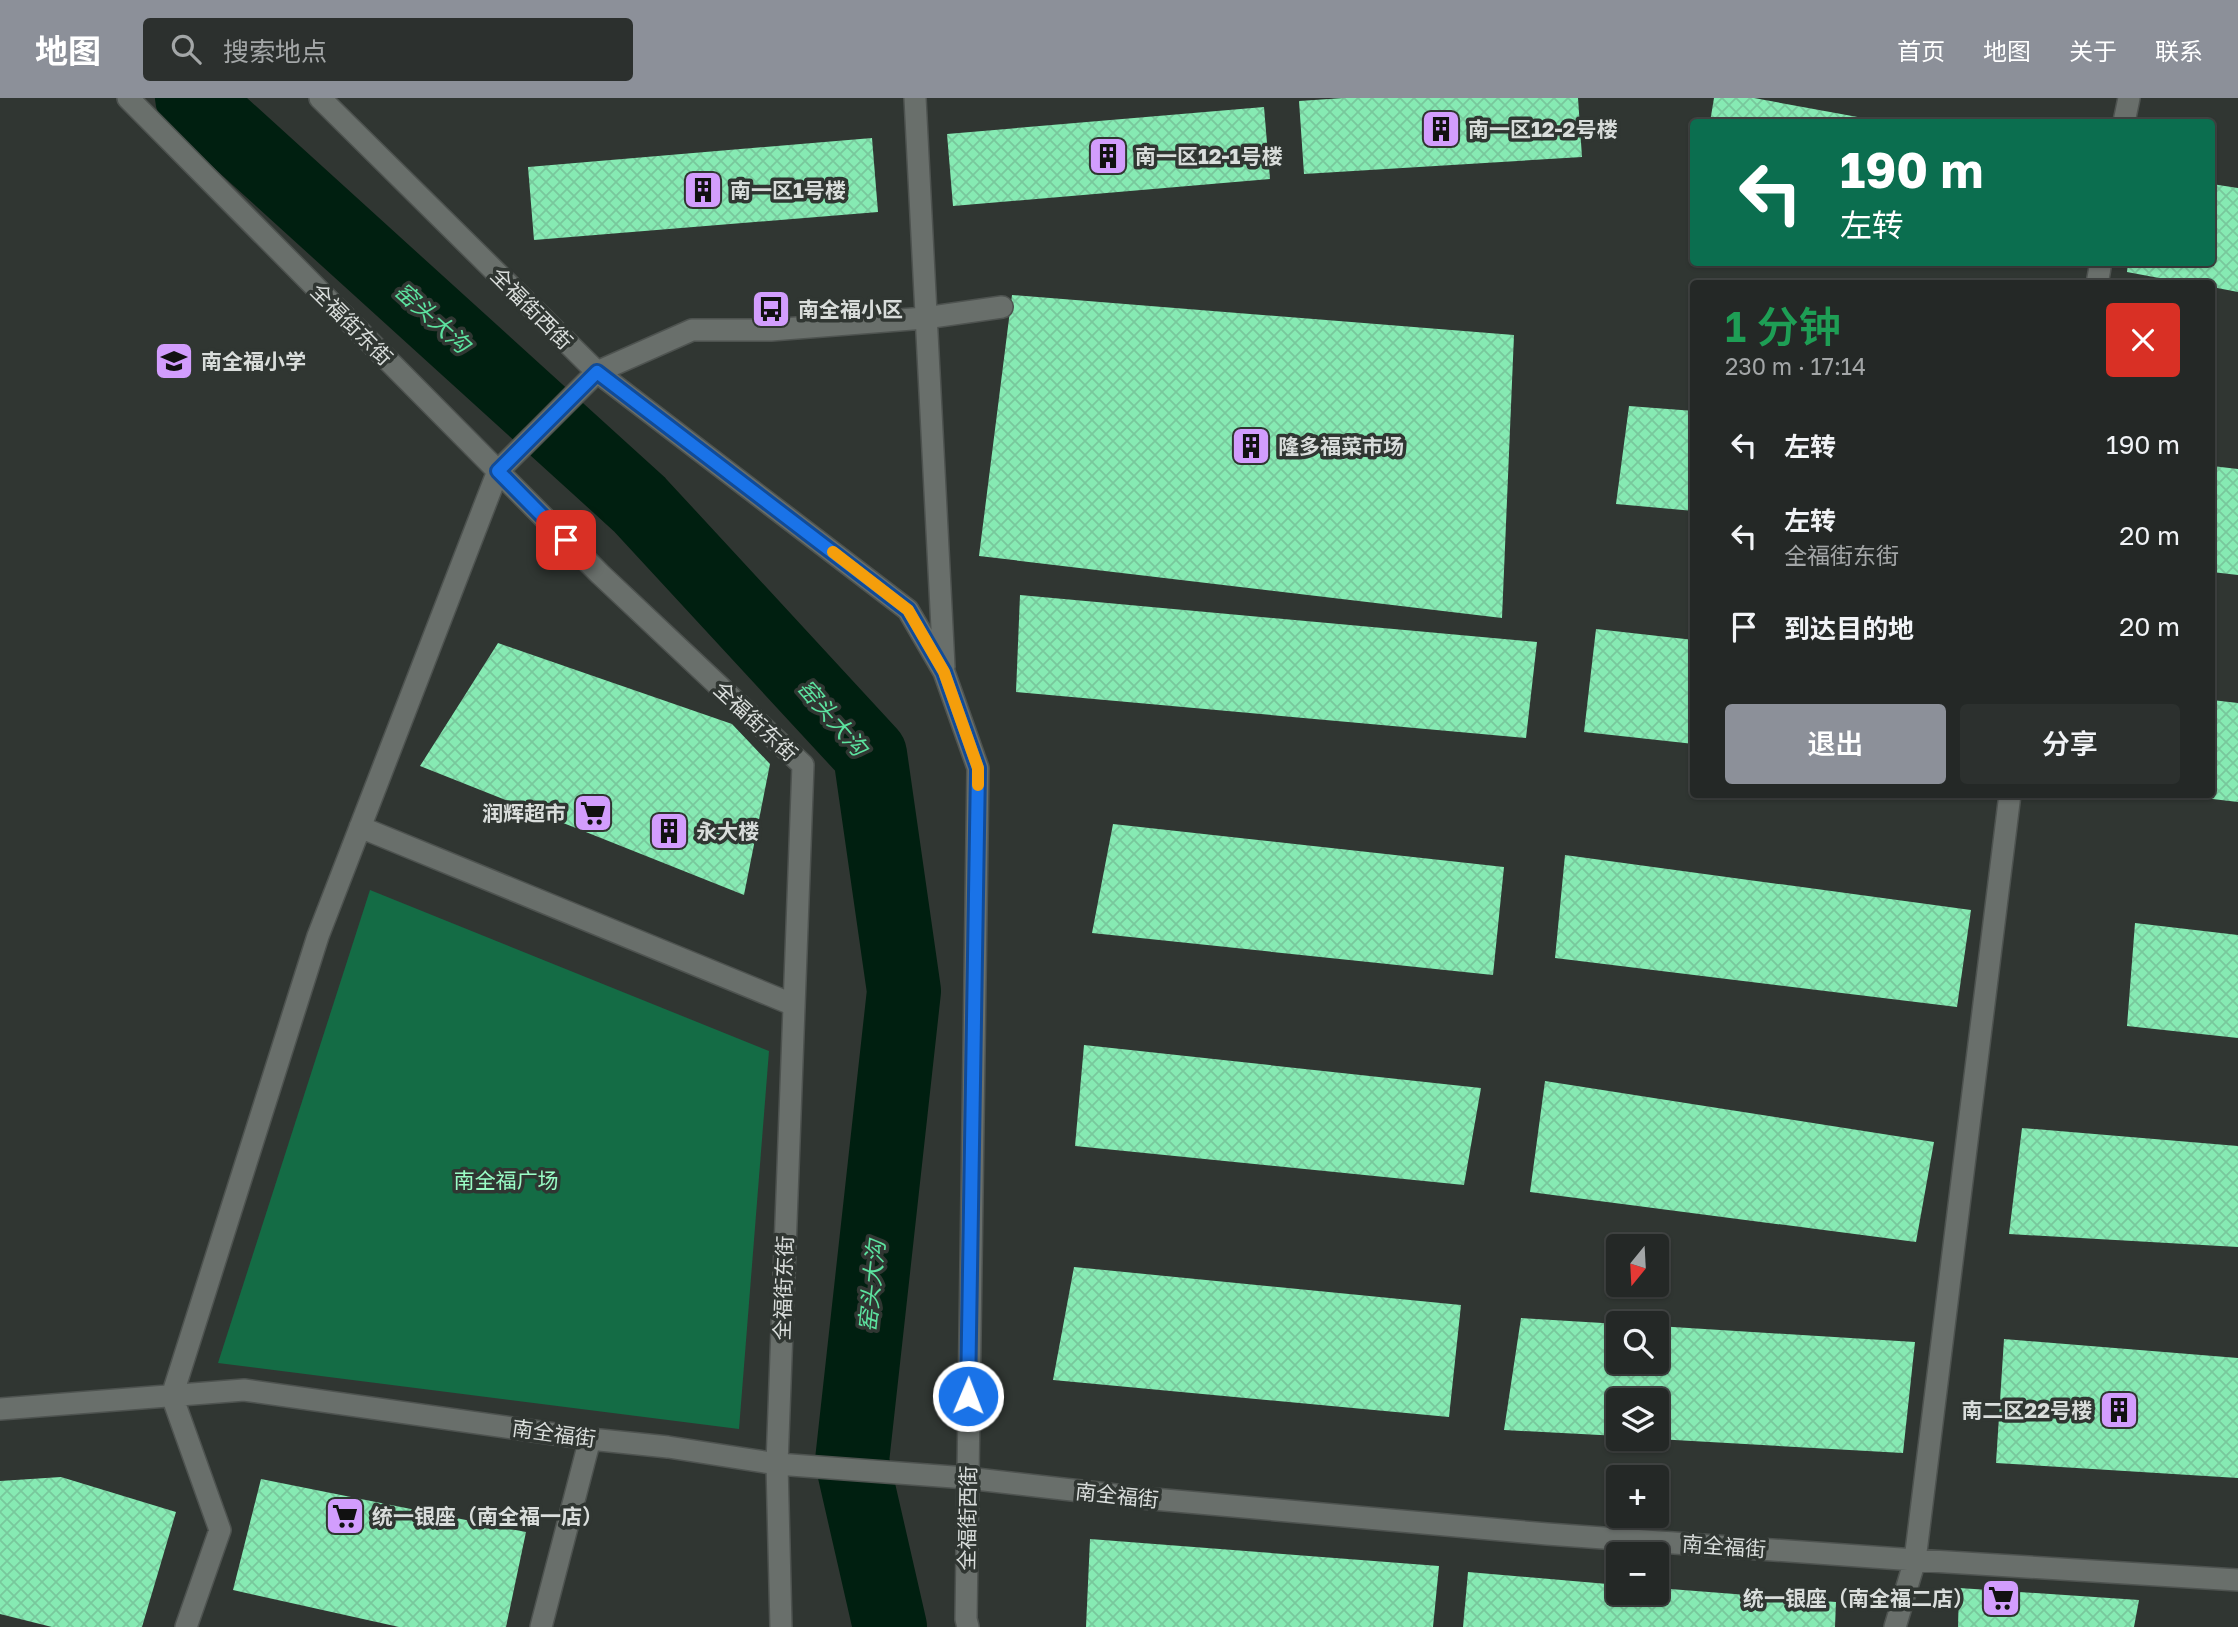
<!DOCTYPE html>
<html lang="zh">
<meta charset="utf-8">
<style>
:root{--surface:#242826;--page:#2c302e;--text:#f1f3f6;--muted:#a3a6a7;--line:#414443;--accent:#8c9099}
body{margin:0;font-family:"Golos Text","Noto Sans SC",sans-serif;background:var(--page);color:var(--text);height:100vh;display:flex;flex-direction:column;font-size:26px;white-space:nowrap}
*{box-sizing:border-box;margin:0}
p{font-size:23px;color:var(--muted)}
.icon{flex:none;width:38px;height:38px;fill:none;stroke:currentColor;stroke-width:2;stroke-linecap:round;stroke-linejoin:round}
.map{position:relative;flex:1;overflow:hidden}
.panel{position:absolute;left:1690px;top:182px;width:525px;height:518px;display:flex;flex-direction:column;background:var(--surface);border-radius:7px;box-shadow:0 2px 5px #0004,0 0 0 2px var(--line)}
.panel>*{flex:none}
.guide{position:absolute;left:1690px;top:21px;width:525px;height:147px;border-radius:7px;box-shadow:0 2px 5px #0004,0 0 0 2px var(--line);background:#0b6e4f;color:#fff;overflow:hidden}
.needle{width:46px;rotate:198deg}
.fabs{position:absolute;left:1606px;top:1136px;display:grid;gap:14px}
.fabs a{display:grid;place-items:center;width:63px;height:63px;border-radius:7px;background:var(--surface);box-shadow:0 2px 5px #0004,0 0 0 2px var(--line);font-size:35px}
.pin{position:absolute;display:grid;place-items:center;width:60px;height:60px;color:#fff;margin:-30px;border-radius:14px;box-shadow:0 4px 10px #0006}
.me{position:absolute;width:77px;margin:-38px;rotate:1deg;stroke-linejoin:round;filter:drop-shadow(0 0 5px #0008)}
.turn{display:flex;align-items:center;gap:24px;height:147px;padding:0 35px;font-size:32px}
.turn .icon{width:91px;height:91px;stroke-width:2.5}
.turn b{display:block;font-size:49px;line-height:60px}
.round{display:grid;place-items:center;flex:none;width:74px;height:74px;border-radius:7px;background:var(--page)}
.overview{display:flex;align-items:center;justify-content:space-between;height:119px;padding:0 35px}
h1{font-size:42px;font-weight:600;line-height:52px;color:#1e9e55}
.cta{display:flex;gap:14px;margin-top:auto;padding:14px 35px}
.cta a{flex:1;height:80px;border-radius:7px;background:var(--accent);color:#fff;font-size:28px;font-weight:600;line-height:80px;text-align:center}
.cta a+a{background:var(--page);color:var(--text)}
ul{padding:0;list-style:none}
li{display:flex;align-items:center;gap:21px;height:91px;padding:0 35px}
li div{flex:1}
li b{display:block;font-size:26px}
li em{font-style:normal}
header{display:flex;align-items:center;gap:42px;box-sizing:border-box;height:98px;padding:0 35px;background:var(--accent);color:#fff}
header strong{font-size:33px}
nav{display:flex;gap:38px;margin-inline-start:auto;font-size:24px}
.search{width:490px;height:63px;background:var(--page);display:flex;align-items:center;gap:18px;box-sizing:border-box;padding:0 24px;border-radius:7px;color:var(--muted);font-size:26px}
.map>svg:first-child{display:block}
.green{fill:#146c45}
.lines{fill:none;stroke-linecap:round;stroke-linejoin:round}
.river{stroke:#001f10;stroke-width:74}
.building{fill:url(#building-cross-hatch)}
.minor-casing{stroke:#4e5350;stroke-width:24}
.minor{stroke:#696f6b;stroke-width:21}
.route-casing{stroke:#114b97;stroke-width:18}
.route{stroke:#1a73e8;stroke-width:12}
.slow{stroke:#f59e0b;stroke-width:12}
.labels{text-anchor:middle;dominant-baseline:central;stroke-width:7;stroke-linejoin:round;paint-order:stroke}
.poi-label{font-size:21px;font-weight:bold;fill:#d9dddb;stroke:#303632;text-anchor:start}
.street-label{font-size:21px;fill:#d9dddb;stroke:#303632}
.park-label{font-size:21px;fill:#9afdc6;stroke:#303632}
.water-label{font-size:23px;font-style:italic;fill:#5ce29f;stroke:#303632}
</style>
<header>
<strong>地图</strong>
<div class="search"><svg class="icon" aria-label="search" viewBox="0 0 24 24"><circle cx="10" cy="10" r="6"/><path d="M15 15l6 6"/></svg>搜索地点</div>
<nav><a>首页</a><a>地图</a><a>关于</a><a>联系</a></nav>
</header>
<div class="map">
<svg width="2238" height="1529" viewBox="0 0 2238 1529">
<defs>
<pattern id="building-cross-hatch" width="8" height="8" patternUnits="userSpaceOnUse" patternTransform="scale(1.75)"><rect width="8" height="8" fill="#86eab3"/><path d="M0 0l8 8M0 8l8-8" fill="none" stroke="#78c89c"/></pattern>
</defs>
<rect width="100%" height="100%" fill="#303632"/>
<path class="green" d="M370,792l399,161 -30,378 -521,-66z"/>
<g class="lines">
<path class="river" d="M192,0l447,406 231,250 34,237 -52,470 38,166"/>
</g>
<path class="building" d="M1344,0h234l4,59 -278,17 -5,-73z
M1714,0h40l131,24h-175z
M1264,9l6,72 -317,27 -6,-72z
M872,40l6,74 -344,28 -6,-73z
M2212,86l26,4v104l-26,-5v-3h-21l-64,-12 1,-10h84z
M1012,197l502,40 -12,283 -523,-62z
M1629,308l65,5v100l-78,-7z
M2212,368l26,3v106l-26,-3z
M1020,497l517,47 -11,96 -510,-46z
M1596,531l98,11v104l-110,-12z
M498,545l234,81 38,40 -26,131 -324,-129z
M2212,602l26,3v99l-51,-6v-2h25z
M1113,726l391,43 -11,108 -401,-42z
M1565,757l406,55 -14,97 -402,-49z
M2135,825l103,12v103l-111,-12z
M1084,947l397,43 -17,97 -389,-39z
M1545,983l389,61 -18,100 -386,-50z
M2022,1030l216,18v101l-229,-13z
M1074,1169l387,38 -12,112 -396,-37z
M1521,1220l98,6v38h38v-36l258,16 -12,111 -246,-14v-39h-38v36l-115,-6z
M2004,1241l234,19v120l-242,-15z
M61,1379l115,35 -34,115h-90l-52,-13v-133z
M261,1381l265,53 -20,95h-107l-166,-37z
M1090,1441l349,27 -6,61h-347z
M1468,1474l151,13v7h38v-4l179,14 -1,25h-372z
M1959,1490l180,12 -5,27h-176z"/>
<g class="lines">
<g class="minor-casing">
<path id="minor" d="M128,0l472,476 203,191 -26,699 4,163
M320,0l277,274 311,238 36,62 34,96 -12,851 2,8
M915,0l29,569
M2124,24l5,-24
M2097,186l4,-22
M360,729l434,178
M0,1311l244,-19 346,49 78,8 109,17 190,14 175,20 405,36 368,26 323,20
M186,1529l34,-97 -48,-134 146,-460 180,-465 99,-99 95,-42h79l154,-12 77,-11
M541,1529l49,-188
M1895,1529l20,-67 95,-766"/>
</g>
<use href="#minor" class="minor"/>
</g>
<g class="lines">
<g class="route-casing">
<path id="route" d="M566,442l-68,-69 99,-99 311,238 36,62 34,96 -10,628"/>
</g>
<use href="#route" class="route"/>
<path class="slow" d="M833,454l75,58 36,62 34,96v17"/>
</g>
<defs>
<g id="building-square" transform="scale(2.0125)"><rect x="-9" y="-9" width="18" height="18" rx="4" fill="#d29dfd" stroke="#303632"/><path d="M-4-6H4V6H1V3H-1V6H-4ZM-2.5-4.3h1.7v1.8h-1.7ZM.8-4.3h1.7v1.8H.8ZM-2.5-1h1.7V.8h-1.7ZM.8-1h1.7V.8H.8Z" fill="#111"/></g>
<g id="bus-square" transform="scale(2.0125)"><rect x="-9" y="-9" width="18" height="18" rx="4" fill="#d29dfd" stroke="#303632"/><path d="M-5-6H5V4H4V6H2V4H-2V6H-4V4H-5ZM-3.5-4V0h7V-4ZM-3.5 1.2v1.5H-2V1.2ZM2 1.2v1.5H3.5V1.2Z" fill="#111"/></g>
<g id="school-square" transform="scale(2.0125)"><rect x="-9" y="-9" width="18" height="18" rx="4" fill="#d29dfd" stroke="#303632"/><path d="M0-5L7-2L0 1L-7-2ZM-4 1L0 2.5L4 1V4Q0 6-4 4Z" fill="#111"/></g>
<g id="supermarket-square" transform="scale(2.0125)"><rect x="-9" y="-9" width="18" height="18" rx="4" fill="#d29dfd" stroke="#303632"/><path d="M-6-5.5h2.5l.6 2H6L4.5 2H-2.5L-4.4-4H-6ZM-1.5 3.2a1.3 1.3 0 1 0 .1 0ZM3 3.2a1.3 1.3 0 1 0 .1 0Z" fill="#111"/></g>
</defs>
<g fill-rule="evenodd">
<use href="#building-square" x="1441" y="31"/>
<use href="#building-square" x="1108" y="58"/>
<use href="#building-square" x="703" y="92"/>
<use href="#bus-square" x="771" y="211"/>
<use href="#school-square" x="174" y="263"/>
<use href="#building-square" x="1251" y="348"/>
<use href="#supermarket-square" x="593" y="715"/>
<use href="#building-square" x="669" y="733"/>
<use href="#building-square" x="2119" y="1312"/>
<use href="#supermarket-square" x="345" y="1418"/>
<use href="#supermarket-square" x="2001" y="1500"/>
</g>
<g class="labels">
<g class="poi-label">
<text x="1468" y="31">南一区12-2号楼</text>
<text x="1135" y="58">南一区12-1号楼</text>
<text x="730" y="92">南一区1号楼</text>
<text x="798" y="211">南全福小区</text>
<text x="201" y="263">南全福小学</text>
<text x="1278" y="348">隆多福菜市场</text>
<text x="566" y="715" text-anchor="end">润辉超市</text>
<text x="696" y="733">永大楼</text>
<text x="2092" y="1312" text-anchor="end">南二区22号楼</text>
<text x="372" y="1418">统一银座（南全福一店）</text>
<text x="1974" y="1500" text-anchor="end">统一银座（南全福二店）</text>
</g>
<g class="street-label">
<text transform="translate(532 210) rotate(45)">全福街西街</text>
<text transform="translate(352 226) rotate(45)">全福街东街</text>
<text transform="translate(756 623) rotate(43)">全福街东街</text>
<text transform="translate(783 1190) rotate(-88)">全福街东街</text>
<text transform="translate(554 1335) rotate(8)">南全福街</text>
<text transform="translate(1117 1397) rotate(6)">南全福街</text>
<text transform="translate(967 1420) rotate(-89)">全福街西街</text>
<text transform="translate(1724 1448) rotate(4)">南全福街</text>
</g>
<g class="park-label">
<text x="506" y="1082">南全福广场</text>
</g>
<g class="water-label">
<text transform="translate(433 219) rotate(42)">窑头大沟</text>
<text transform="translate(833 619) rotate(49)">窑头大沟</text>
<text transform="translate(871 1188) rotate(-84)">窑头大沟</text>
</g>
</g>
</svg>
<div class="fabs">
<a><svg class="needle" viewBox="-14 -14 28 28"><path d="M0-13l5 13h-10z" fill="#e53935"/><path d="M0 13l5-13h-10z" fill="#a3a6a7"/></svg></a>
<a><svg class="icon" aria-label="search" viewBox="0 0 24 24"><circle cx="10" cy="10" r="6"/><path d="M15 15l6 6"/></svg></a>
<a><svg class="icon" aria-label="layers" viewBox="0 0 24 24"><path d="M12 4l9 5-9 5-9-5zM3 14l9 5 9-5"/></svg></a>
<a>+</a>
<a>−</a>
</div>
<div class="pin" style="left:566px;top:442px;background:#d93025"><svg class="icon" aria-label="arrive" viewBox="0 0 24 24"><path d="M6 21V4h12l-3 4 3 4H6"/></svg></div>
<svg class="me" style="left:968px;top:1298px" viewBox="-20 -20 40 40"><circle r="17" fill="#1a73e8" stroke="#fff" stroke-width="3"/><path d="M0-11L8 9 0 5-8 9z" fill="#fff"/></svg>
<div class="guide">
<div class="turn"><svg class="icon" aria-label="left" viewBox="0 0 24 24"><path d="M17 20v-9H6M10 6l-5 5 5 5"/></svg><div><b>190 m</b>左转</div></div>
</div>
<section class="panel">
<div class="overview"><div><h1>1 分钟</h1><p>230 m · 17:14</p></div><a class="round" style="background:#d93025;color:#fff"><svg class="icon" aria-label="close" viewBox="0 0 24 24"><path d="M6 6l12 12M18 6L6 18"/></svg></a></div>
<ul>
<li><svg class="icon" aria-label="left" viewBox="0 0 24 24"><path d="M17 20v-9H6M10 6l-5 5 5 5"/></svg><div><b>左转</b></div><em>190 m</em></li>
<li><svg class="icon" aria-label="left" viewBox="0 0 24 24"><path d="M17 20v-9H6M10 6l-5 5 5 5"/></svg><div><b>左转</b><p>全福街东街</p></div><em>20 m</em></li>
<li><svg class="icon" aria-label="arrive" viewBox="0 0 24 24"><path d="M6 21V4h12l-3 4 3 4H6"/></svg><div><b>到达目的地</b></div><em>20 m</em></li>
</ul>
<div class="cta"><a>退出</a><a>分享</a></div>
</section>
</div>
